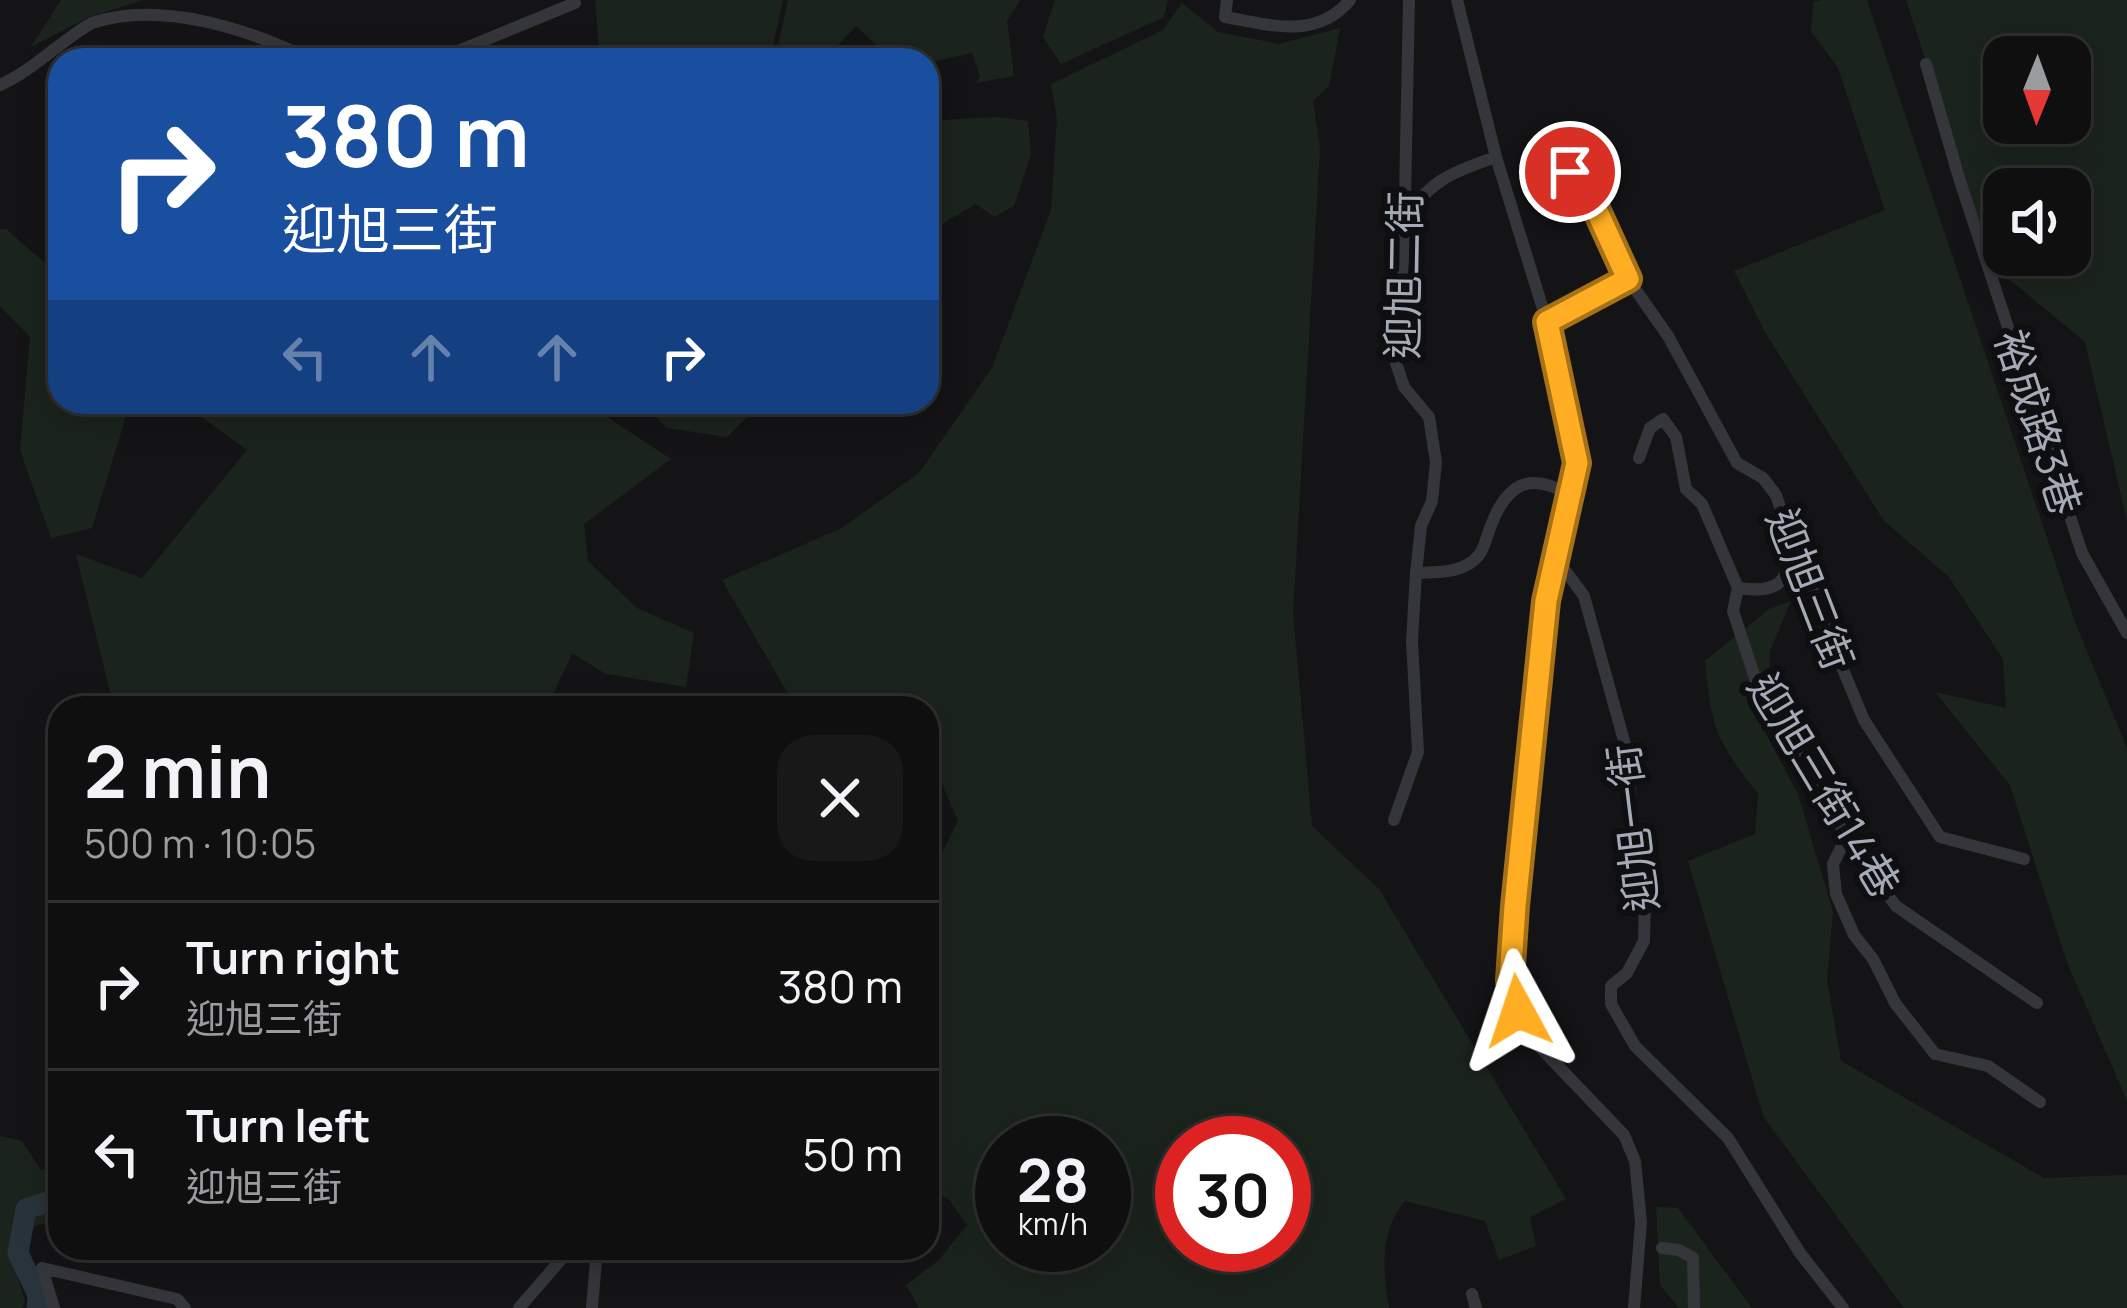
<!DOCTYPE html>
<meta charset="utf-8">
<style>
:root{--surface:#0f0f10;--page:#181819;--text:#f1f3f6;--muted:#9b9c9f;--line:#2f2f30}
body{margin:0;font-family:Manrope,"Noto Sans TC",sans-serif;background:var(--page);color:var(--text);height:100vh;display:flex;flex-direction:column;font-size:45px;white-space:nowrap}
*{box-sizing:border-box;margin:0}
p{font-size:39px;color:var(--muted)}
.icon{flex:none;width:66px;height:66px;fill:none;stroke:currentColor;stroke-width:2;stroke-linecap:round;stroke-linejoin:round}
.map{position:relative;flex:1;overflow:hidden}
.panel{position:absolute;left:48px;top:696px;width:891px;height:564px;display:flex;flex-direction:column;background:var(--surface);border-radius:36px;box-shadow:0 6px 30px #0003,0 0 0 3px var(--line)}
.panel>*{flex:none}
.top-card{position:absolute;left:48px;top:48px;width:891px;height:366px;border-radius:36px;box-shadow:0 6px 30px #0003,0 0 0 3px var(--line);background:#1a4fa0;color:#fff;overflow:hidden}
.needle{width:78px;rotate:181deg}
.fabs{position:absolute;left:1983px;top:36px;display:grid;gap:24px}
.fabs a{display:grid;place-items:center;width:108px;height:108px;border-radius:24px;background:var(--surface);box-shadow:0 6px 30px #0003,0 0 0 3px var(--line);font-size:60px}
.speed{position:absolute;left:975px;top:1116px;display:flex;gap:24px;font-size:60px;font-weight:700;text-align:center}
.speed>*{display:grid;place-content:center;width:156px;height:156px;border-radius:50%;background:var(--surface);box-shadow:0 6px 30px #0003,0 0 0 3px var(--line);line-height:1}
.speed small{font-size:30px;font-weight:400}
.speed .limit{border:18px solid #d22;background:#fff;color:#111}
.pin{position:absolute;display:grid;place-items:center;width:102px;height:102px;color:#fff;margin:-51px;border:6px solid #fff;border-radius:50%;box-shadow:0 3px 12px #0007}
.me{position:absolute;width:132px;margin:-66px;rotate:355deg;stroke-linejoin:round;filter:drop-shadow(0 0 9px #0008)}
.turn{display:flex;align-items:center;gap:42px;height:252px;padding:0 36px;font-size:54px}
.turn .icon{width:156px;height:156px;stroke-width:2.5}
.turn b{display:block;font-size:84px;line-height:102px}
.lanes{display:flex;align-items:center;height:114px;padding:0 36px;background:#0003;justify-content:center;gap:60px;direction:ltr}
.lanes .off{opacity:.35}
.round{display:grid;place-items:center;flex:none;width:126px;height:126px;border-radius:36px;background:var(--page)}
.summary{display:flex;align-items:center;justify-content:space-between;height:204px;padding:0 36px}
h1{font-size:72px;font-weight:700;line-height:90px}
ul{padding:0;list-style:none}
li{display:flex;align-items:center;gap:36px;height:168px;padding:0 36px;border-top:3px solid var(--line)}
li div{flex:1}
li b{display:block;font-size:45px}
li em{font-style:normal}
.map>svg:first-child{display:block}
.green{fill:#1b241c;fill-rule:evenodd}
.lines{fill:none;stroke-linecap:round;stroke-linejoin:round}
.river{stroke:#29333b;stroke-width:21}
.minor{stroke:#34363b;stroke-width:12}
.route-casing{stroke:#a67117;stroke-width:30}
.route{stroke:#ffae23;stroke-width:21}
.labels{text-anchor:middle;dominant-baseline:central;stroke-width:12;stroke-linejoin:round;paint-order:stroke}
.street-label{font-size:42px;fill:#a4abb7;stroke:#0f0f11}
</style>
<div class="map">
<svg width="2127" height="1308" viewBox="0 0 2127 1308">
<rect width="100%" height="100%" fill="#141416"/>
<path class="green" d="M61,0h82l-54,17 -58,30z
M595,0h188l-11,51 5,9h-177z
M788,0h232l-13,21 7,55 -38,7 4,-7 -8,-23 -45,10v-3h-35l-36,-34 -32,34h-38l-8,-14z
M1055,0h113l-4,17 -103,47 -18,-27z
M1822,0h45l208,622 52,126v353l-61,-141 -56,-175 -75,-93 71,16 -3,-49 -54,-82 -65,-56 -119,-189 -31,-61 151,-61 -47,-142 -27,-37 2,-29z
M1906,0h221v521l-42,-179 -92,-76zM2004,57h66v66h-66zM2004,189h66v66h-66z
M1182,3l36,29 61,12 61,-16 -11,58 -16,15 7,47 -27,465 19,213 67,63 187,310 -36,18 6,29 -37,14 -14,-39 -80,-20c-25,28 -23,71 -16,107h-470l-13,-23 32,-24 29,-36 -18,-25 -22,-14v-141l15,-15 -15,-33v-114l31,-62 -21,-49 -10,-6v-58h-108l-28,-9 -69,-119 120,-52 77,-55 73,-105 59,-158 6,-92 -6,-34 112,-54zM1002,1143h102v102h-102zM1182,1143h102v102h-102z
M998,117l30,4 3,33 -17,52 -20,11 -18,-13 -39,23 -10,-12v-94z
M0,229h6l54,47v126h80l-13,11 -35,115 -41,10 -31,-88 10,-113 -30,-31z
M181,402h403l87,57 -87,65 4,37 49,47 57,25 -8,54 -80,-13 -34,-21 -25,55h-433l-38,-154 66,24 105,-128z
M641,402h121l-35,35 -60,-9z
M1791,601l-21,50 -4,83 32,60 35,118 -6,67 14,82 203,117 83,-3v133h-223l-141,-192 -75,-255 67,-27 3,-40c-41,-53 -47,-65 -53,-133l64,-52z
M0,1136l22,5 19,29 19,-5v53l-47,16 -1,25 13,42 -3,7h-22z
M1656,1207l22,1 74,100h-73l-19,-23z"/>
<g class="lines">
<path class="river" d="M37,1308l1,-13 -20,-42 8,-44 34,-11"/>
<path class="minor" d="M1227,0l-2,17c45,8 91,23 125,-17
M1457,0l39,157 51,165 30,141 -30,138 -29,268 -8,111 8,31 17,31 89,93 11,26 6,61 -7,86
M436,60l139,-57
M1926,64l33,114 123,375 45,80
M0,85c34,-15 60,-44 92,-62 68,-23 157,6 219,37
M1546,135l50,74 32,70
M1408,217c20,-37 50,-47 88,-60
M1547,322l81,-43 40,57 69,127 26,15 13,17 15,46 16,21 15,57 42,101 76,117 84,22
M1639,458l11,-30 13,-9 13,18 10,52 16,15 36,84
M1791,542c-2,40 -11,52 -53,46l-5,23 27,82 98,162 38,51 141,97
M1556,558l28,38 45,163 1,72 15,67 -1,43 -17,32 -16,13v18l24,42 93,92 72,115 43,55
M1416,573c21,-1 48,1 63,-18 5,-6 8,-19 11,-27 16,-43 38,-58 80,-33
M1394,820l24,-68 -6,-111 4,-68 5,-47 11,-25 4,-39 -7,-45 -25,-30 -8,-24 8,-116 5,-247
M1847,836l-14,28 3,30 18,41 19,24 22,44 40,51 53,12 52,36
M1662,1248l17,2 14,8 1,50
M1472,1294l4,14
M54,1308l-12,-40 135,31 8,9
M519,1308l52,-60
M592,1308l5,-60"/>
</g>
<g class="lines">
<g class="route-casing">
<path id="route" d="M1518,1011l-8,-31 5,-74 31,-305 31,-138 -30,-141 81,-43 -32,-70 -26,-37"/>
</g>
<use href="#route" class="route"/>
</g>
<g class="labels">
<g class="street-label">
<text transform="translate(1403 275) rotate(-89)">迎旭二街</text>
<text transform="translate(2039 422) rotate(72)">裕成路3巷</text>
<text transform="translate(1811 589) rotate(69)">迎旭三街</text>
<text transform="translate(1825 785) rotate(59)">迎旭三街14巷</text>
<text transform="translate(1632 828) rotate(-97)">迎旭一街</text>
</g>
</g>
</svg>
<div class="fabs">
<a><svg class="needle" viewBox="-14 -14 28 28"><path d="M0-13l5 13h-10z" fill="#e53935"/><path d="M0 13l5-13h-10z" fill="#9b9c9f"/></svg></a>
<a><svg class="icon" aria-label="sound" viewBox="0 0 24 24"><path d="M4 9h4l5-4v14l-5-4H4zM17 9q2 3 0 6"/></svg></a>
</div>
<div class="speed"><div>28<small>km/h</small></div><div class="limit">30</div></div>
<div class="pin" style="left:1570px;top:172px;background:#d93025"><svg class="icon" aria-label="arrive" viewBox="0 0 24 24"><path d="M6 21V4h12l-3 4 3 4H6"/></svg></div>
<svg class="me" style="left:1518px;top:1011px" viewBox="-20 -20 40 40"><path d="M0-17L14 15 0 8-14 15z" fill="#ffae23" stroke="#fff" stroke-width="4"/></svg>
<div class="top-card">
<div class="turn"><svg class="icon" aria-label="right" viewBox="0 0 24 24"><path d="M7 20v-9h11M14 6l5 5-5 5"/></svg><div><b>380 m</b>迎旭三街</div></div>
<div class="lanes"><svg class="icon off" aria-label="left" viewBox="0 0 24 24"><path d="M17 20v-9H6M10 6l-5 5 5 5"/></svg><svg class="icon off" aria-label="ahead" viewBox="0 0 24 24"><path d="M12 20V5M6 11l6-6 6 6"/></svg><svg class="icon off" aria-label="ahead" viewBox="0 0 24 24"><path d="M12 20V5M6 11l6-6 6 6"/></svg><svg class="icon" aria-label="right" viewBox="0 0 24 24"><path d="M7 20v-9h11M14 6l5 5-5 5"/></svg></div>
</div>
<section class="panel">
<div class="summary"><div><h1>2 min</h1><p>500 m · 10:05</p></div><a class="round"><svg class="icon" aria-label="close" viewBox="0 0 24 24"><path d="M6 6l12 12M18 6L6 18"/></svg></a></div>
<ul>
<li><svg class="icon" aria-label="right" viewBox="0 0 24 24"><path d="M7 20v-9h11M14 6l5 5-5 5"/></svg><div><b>Turn right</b><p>迎旭三街</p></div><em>380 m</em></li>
<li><svg class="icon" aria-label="left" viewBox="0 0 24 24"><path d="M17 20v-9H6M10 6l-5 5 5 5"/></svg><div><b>Turn left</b><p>迎旭三街</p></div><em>50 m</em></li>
</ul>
</section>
</div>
